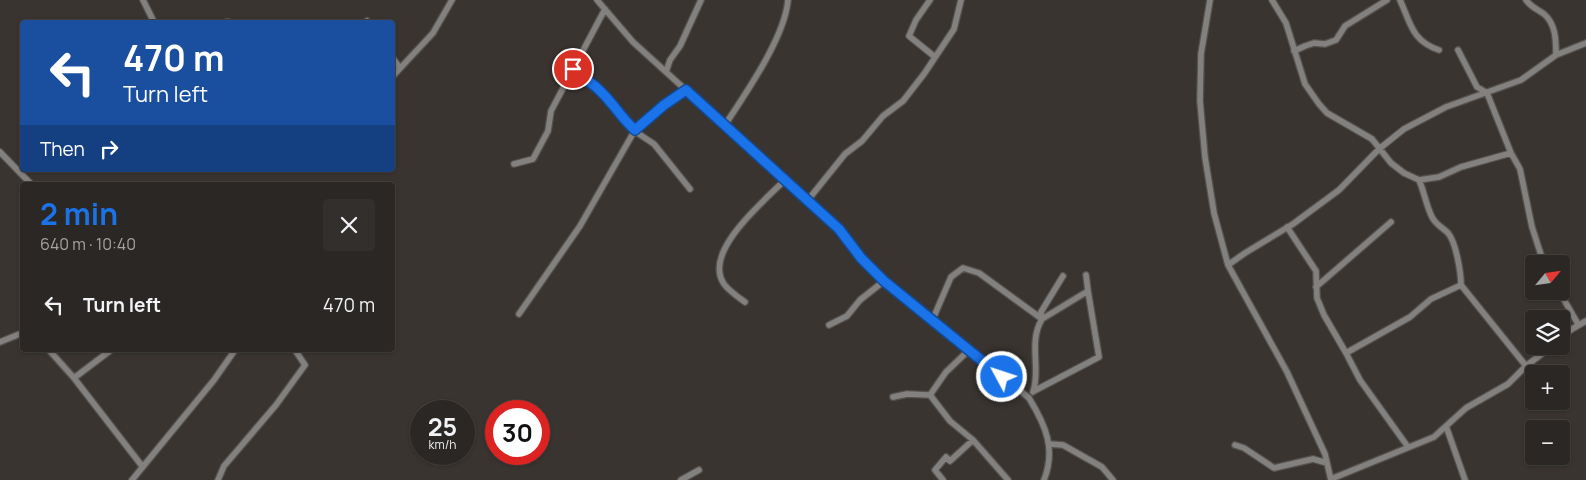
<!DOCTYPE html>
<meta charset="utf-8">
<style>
:root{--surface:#2b2724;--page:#332f2c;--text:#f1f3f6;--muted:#a6a5a6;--line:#474441;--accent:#1a73e8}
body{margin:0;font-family:Manrope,sans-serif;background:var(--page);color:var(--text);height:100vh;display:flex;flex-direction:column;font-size:19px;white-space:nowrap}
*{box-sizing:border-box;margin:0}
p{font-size:16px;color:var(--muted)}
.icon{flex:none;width:28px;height:28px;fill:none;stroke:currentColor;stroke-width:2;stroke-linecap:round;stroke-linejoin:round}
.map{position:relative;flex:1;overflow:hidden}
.drawer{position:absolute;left:20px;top:182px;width:375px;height:170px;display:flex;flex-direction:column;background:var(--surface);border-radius:5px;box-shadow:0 1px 4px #0004,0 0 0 1px var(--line)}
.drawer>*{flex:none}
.guide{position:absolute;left:20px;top:20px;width:375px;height:152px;border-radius:5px;box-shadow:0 1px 4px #0004,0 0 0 1px var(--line);background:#1a4fa0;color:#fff;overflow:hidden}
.needle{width:32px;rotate:61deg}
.controls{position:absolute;left:1525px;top:255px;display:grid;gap:10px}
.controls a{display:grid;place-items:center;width:45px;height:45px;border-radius:5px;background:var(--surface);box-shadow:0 1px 4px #0004,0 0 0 1px var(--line);font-size:25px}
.speed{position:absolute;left:410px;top:400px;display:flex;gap:10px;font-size:25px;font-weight:700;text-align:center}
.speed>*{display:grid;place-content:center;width:65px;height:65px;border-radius:50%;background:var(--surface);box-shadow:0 1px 4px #0004,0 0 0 1px var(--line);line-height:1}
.speed small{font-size:12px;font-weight:400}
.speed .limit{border:8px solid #d22;background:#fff;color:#111}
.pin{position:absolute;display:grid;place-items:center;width:42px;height:42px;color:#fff;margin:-21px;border:2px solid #fff;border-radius:50%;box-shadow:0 1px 5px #0007}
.me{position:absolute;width:55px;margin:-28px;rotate:310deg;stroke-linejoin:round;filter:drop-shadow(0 0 4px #0008)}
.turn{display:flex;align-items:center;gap:18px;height:105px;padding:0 20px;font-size:22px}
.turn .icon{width:65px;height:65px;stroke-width:2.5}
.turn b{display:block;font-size:35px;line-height:42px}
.then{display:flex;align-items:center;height:48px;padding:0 20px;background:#0003;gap:10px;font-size:19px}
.round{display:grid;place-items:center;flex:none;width:52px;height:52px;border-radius:5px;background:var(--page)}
.summary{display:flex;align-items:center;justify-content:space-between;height:85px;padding:0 20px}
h1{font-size:30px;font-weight:700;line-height:38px;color:var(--accent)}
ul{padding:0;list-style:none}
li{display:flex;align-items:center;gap:15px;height:75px;padding:0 20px}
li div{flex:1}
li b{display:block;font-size:19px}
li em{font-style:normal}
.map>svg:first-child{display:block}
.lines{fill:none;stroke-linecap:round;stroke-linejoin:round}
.minor-casing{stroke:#55514d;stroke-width:8}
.minor{stroke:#83817f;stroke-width:5.5}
.route-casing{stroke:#114b97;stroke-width:12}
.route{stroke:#1a73e8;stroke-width:9}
</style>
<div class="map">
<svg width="1586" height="480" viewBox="0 0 1586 480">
<rect width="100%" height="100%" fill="#393430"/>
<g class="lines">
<g class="minor-casing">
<path id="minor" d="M143,0l11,22
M597,0l36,42 206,187c14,18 28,36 45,52 45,42 97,78 145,117 17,28 27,51 15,82
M930,0l-14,20 -7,16 26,21
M1210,0l-9,54 -1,47 5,56 9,56 14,52 59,107 38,82 6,26
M1272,0l14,23 19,61 14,20 8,9 45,26 19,24 13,10 15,7 20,-3 22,-10 50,-14
M1400,0c11,24 12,41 39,50
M1526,0c5,7 11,9 18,14 12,10 12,27 12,41l30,-12
M367,21l1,1
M227,22h1
M1458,50l19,37 10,6 24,60 9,16 12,58 12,37
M1294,51l11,-5 9,-3 11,1 11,-4 9,-14 42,-26
M392,57l8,11
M573,69l11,11 14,8 37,42
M666,72l4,-12 10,-14 21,-46
M392,77l41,-44 19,-33
M725,125c21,-32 60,-88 63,-125
M637,128l2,6 15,10 36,45
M0,152l32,33
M514,164l19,-5 15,-28 3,-20 54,-102
M1419,180c5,11 7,25 13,37 4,8 10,10 16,16 8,9 13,40 13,52
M808,200l37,-46 17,-13 21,-25 20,-15 21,-27 30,-45 7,-29
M1287,227l29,44 1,27 7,17 22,38 64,-36 21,-18 30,-14 65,81
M1228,265l17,-12 48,-29 46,-34 40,-41 25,-20 42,-22 75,-27 35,-25
M1316,287l75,-65
M1559,291l19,33
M745,302c-7,-5 -16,-11 -21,-18 -22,-32 40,-83 61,-104
M519,314l61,-88 55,-96 29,-25 23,-15
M932,321l19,-44 12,-9 16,5 63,46 46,-28 -2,-16
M829,325l18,-9 13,-16 24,-19
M1561,338l11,-9 14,-8
M0,342l22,-9
M49,350l25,28 68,88
M1346,353l14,27 48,67
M74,378l37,-28
M1034,391l65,-34 -11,-66
M1033,392c8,-24 -5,-50 9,-73l-1,-7 22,-36
M930,395l16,-23 23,-22
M893,397l14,-3 23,1 20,26 23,19 35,40
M1446,426l19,54
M1049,444l14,1 39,22 11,13
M1235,445l9,3 30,20 39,-9 14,4
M1331,479l103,-42 32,-29 42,-24 18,-18 26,-20
M132,480l82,-100 21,-30
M218,480l6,-14 52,-61 29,-40 -10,-15
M681,480l18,-10
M943,480l-8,-10 11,-13 4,4 23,-21"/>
</g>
<use href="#minor" class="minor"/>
</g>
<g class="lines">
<g class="route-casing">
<path id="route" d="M573,69c8,9 17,12 25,20 14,12 23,29 37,41l29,-25 22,-15 153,139 22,29 23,23 118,96"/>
</g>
<use href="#route" class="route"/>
</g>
</svg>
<div class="controls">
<a><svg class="needle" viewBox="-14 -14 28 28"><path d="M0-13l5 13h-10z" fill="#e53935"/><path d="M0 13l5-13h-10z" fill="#a6a5a6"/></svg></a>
<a><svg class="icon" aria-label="layers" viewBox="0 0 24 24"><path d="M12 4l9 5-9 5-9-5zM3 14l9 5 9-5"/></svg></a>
<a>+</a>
<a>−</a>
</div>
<div class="speed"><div>25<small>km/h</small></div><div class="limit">30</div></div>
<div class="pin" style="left:573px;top:69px;background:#d93025"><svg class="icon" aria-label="arrive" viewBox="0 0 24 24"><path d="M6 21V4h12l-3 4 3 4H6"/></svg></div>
<svg class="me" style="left:1002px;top:377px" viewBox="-20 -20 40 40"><circle r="17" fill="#1a73e8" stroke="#fff" stroke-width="3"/><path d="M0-11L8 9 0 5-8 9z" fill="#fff"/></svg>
<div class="guide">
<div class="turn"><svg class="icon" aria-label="left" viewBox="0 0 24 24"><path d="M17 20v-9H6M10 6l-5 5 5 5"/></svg><div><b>470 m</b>Turn left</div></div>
<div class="then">Then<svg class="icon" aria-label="right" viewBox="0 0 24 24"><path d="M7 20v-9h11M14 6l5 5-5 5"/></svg></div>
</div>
<section class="drawer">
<div class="summary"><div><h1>2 min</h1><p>640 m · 10:40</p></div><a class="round"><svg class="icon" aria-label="close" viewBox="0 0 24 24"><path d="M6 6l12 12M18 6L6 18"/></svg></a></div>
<ul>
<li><svg class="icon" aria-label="left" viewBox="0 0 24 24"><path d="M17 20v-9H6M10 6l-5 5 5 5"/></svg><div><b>Turn left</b></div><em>470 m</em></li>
</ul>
</section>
</div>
